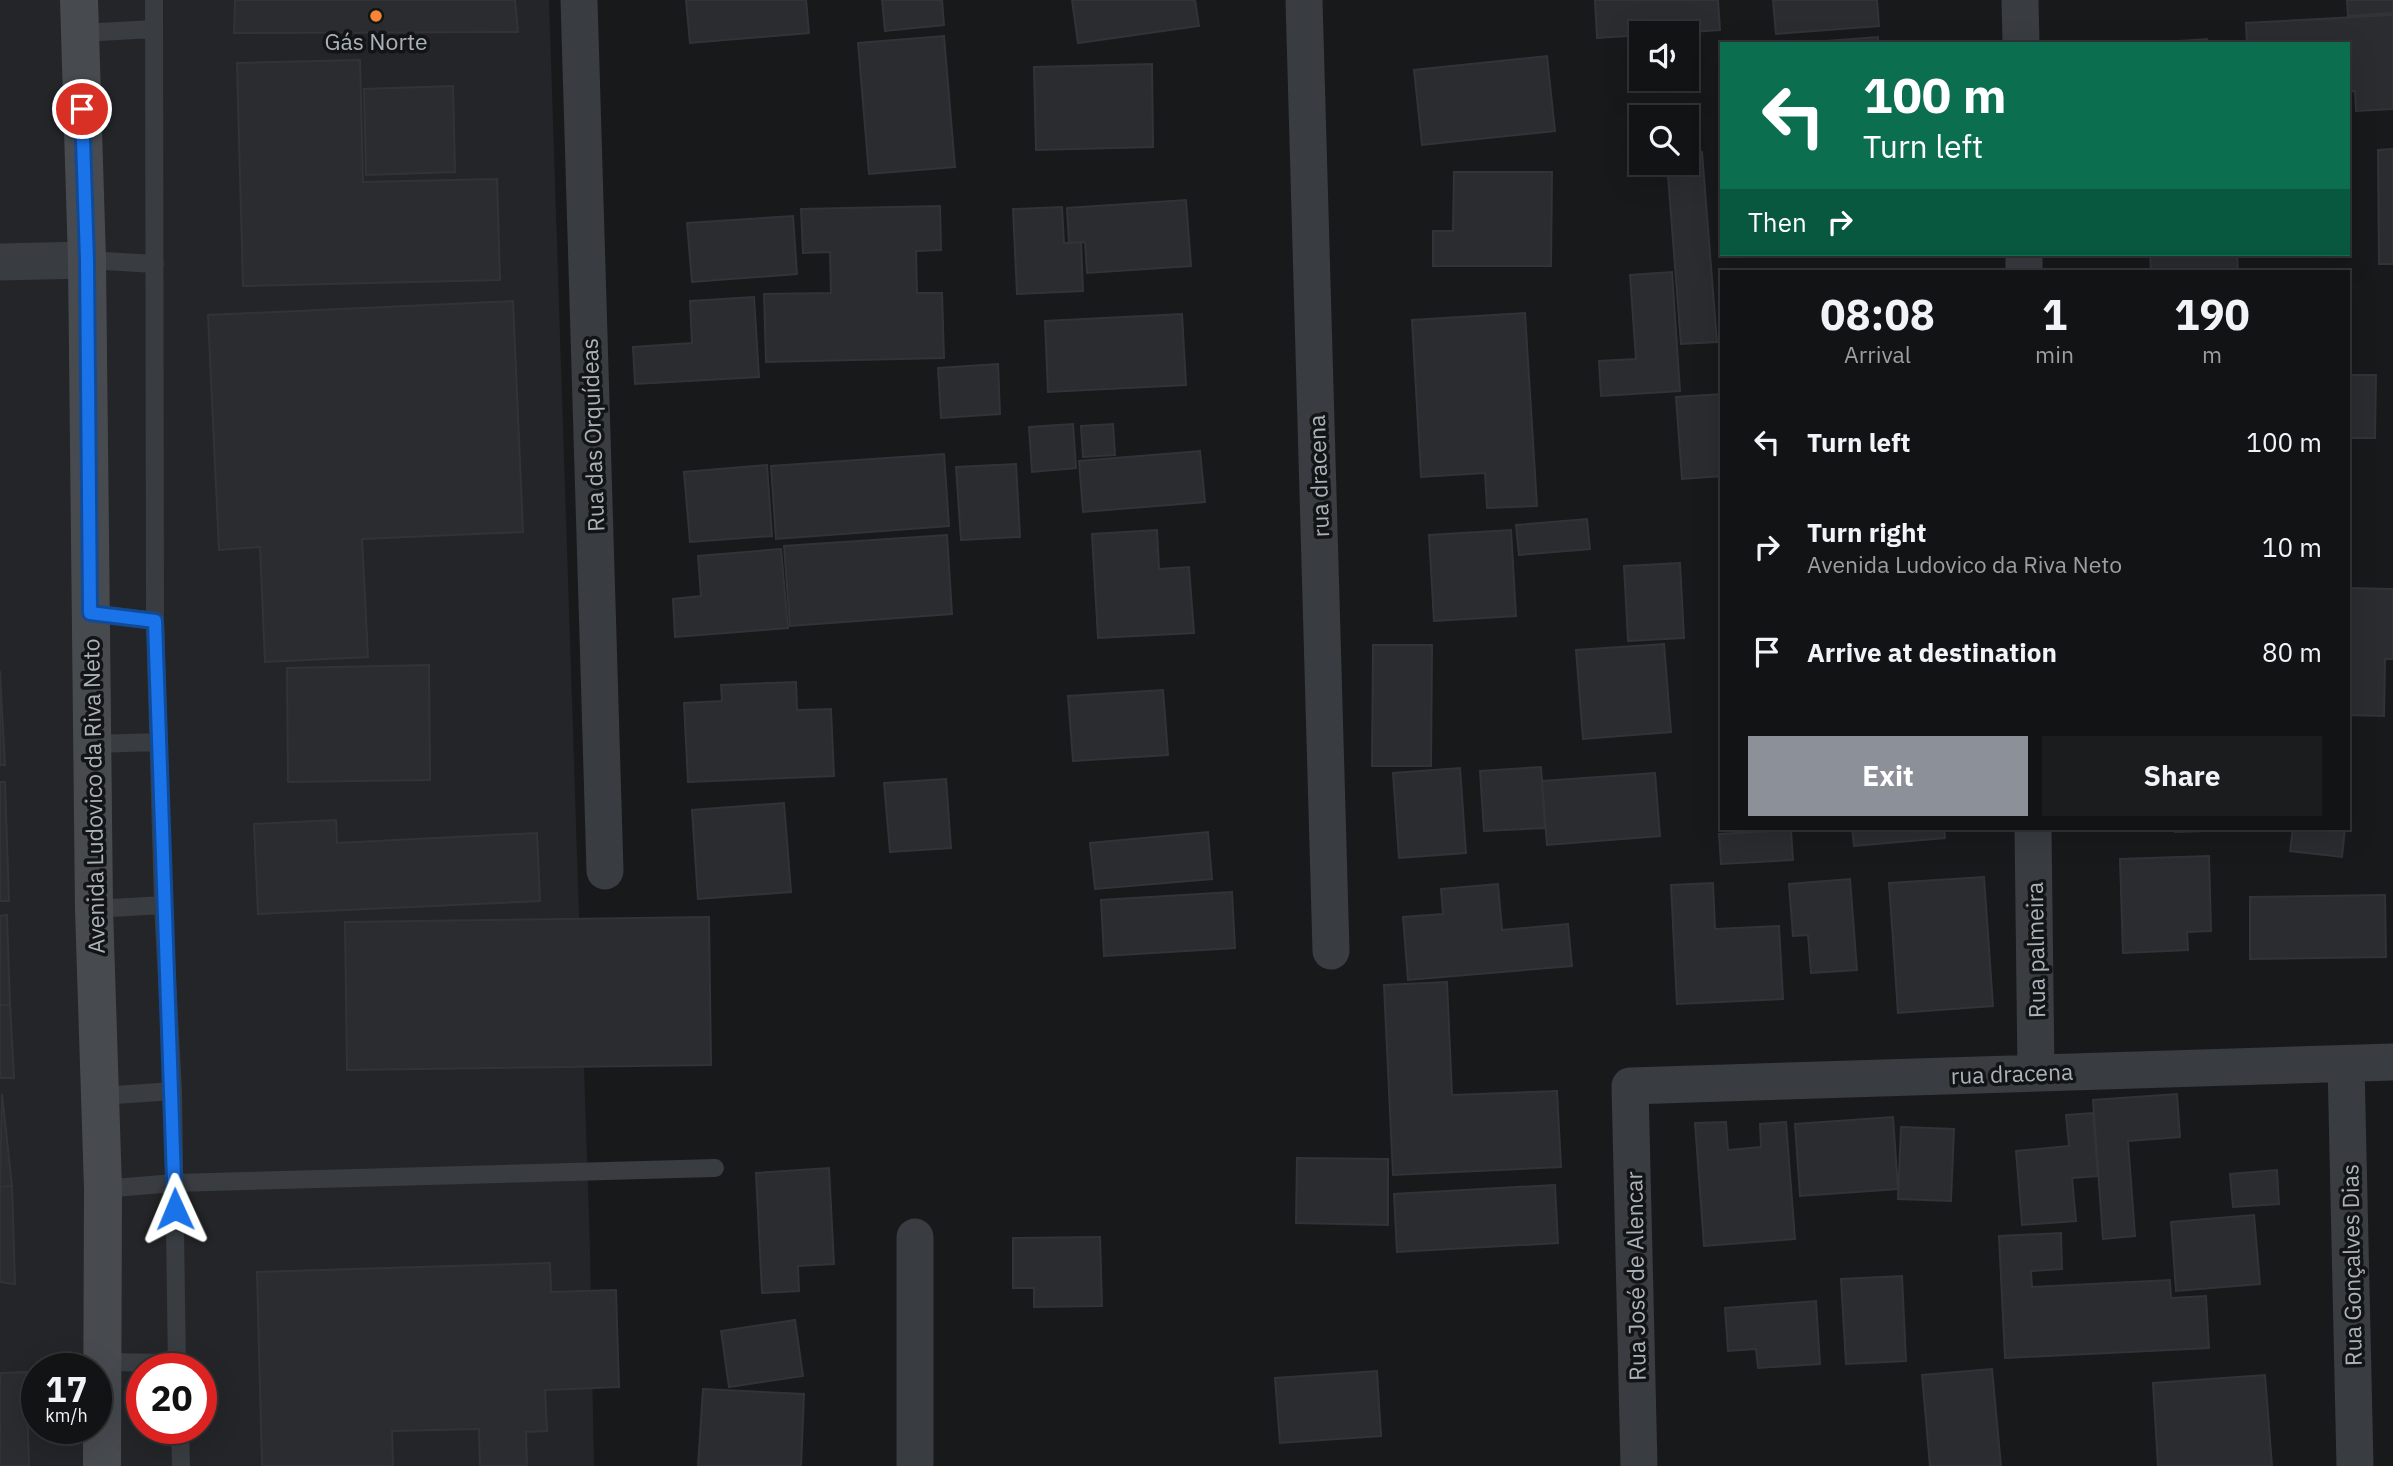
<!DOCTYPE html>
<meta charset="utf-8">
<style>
:root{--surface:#121314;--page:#1b1c1d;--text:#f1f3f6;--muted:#9c9ea0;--line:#313234;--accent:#8c9099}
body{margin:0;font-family:"IBM Plex Sans",sans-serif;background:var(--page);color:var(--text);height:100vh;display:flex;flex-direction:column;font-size:26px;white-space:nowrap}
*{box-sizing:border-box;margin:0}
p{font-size:23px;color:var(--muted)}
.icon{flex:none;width:38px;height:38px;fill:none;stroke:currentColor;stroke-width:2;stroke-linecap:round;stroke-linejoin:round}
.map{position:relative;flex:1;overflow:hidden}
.side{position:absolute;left:1720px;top:270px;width:630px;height:560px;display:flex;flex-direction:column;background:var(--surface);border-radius:0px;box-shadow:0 7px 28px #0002,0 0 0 2px var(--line)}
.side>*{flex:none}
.top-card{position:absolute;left:1720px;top:42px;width:630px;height:214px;border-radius:0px;box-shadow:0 7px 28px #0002,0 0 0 2px var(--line);background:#0b6e4f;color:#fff;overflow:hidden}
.tools{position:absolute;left:1629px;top:21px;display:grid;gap:14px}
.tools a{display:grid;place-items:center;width:70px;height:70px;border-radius:0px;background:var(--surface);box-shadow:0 7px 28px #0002,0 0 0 2px var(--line);font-size:35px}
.speed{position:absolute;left:21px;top:1353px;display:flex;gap:14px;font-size:35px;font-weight:700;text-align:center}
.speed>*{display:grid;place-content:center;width:91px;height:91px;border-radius:50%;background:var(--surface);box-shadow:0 7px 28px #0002,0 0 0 2px var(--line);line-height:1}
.speed small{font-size:18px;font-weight:400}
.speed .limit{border:10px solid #d22;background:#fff;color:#111}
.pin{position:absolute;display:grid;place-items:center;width:60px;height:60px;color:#fff;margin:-30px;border:4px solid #fff;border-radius:50%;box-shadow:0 2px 7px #0007}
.me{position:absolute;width:77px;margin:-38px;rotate:359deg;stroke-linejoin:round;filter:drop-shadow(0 0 5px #0008)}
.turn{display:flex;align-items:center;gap:24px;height:147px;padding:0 28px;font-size:32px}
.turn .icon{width:91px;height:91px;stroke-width:2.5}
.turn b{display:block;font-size:49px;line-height:60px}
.then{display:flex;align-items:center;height:66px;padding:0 28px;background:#0003;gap:14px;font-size:26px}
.eta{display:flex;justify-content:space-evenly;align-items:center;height:119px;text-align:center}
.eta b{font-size:42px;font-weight:700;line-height:49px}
.cta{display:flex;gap:14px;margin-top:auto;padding:14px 28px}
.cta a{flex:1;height:80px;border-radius:0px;background:var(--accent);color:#fff;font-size:28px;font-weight:700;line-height:80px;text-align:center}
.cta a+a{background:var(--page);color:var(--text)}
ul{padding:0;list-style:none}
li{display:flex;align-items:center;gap:21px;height:105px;padding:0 28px}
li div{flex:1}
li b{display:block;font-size:26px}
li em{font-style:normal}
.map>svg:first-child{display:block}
.built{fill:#242528;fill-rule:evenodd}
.building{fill:#2b2c2f;stroke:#323337;stroke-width:2}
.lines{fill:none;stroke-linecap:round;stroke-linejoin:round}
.lane{stroke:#393c40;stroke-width:18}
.street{stroke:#393c40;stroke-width:37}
.secondary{stroke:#474b50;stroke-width:38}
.route-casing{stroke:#114b97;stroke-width:18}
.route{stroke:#1a73e8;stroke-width:12}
.poi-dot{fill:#f68635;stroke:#131416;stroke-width:2.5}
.labels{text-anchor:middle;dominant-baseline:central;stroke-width:7;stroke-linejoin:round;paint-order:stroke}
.poi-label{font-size:23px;fill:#aab3bb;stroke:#131416}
.street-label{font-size:23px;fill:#aab3bb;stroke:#131416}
</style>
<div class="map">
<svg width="2393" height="1466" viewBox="0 0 2393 1466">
<rect width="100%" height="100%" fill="#18191b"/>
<path class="built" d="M0,0h549l41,1250 4,216h-594zM37,1368h59v60h-59zM142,1368h59v60h-59z"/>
<path class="building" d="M235,0h280l3,32 -284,1z
M686,0h120l3,33 -119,10z
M882,0h60l2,25 -59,6z
M1072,0h123l4,26 -121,17z
M1595,0h123l2,30 -123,8z
M1773,0h104l2,26 -103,8z
M2347,0h46v13l-45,3z
M2393,15v94l-37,2 -1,-20 -7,1v-48h-101l-1,-21z
M944,36l11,131 -86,7 -11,-131z
M1878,37v7h-92z
M2207,39v5h-73z
M1547,56l8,75 -133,14 -8,-75z
M360,60l3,122 134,-3 3,101 -257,6 -6,-223z
M1152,64l1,83 -117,3 -2,-83z
M453,86l2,86 -89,3 -2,-86z
M2393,149v115h-14l-1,-114z
M1702,152l15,190 -36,2 -14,-181h20v-10z
M1454,172h98l-1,94h-118v-35h20z
M1186,200l5,66 -104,7 -2,-31 -16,1 -2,-35z
M940,206l1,44 -25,1 1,42h25l2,65 -178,4 -2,-68 67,-1 -1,-41 -27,1 -2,-44z
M1062,207l2,36 17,-1 2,49 -66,3 -4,-85z
M793,216l4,58 -105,8 -5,-59z
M2150,254h87l1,17h-87z
M1672,272l8,119 -79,5 -2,-35 37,-2 -6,-84z
M754,297l5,80 -124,7 -2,-37 59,-4 -2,-42z
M513,301l10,231 -161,7 6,118 -103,5 -5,-115 -41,3 -11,-235z
M1525,313l12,193 -50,2 -2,-35 -64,4 -9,-157z
M1182,314l4,71 -138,7 -3,-71z
M998,364l2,50 -59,4 -3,-50z
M2348,375h28l-1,63h-27z
M1722,394v82l-40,3 -6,-82z
M1073,424l3,44 -44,4 -3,-45z
M1113,424l2,31 -32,2 -2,-31z
M1200,451l5,51 -122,10 -4,-51z
M944,454l5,72 -173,13 -5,-73z
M1016,464l4,73 -59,3 -5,-73z
M767,465l5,71 -82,6 -6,-70z
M1587,519l3,30 -71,6 -3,-30z
M1157,530l2,39 30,-2 5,66 -96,5 -6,-104z
M1511,530l5,86 -82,5 -5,-86z
M947,535l5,79 -162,12 -6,-80z
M781,549l7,79 -113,9 -2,-38 28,-3 -3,-40z
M1680,563l4,75 -56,3 -4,-75z
M2348,588l45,1v70h-8l-1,57 -36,-1z
M1664,644l7,88 -88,7 -7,-89z
M1373,645h59l-1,121h-59z
M429,665l1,115 -142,2 -1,-114z
M0,671l5,94h-5z
M796,682l1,28 34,-1 3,67 -146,6 -4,-79 38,-2 -1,-16z
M1163,690l5,65 -95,6 -5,-65z
M1541,767l4,61 -61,3 -4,-60z
M1460,768l6,85 -67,5 -6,-85z
M1655,773l5,63 -113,9 -5,-64z
M946,779l5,69 -61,4 -6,-69z
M0,782h5l4,119h-9z
M784,803l7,89 -93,7 -6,-89z
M336,820l1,23 200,-10 3,68 -282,13 -4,-90z
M1852,828h92l1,10 -91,8z
M2174,828h101v1l-100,3z
M2293,828h52l-3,29 -52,-6z
M1791,830l2,30 -72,4 -2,-30z
M1208,832l4,47 -117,10 -5,-46z
M2209,856l2,75 -24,1 1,18 -65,3 -3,-94z
M1984,877l9,129 -95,7 -9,-130z
M1850,879l7,91 -46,3 -3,-38 -15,1 -4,-52z
M1713,883l2,46 64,-3 4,73 -106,5 -6,-119z
M1498,884l4,46 66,-6 4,42 -164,14 -5,-63 40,-3 -2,-25z
M1232,892l3,56 -131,8 -3,-56z
M2385,895l1,62 -136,2v-62z
M7,915l3,90h-10v-89z
M709,917l2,148 -364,5 -2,-148z
M1447,982l5,113 105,-4 4,76 -168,8 -9,-190z
M0,1005h10l4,73h-14z
M2,1094l10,92 -12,1z
M2177,1094l3,43 -52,4 7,95 -32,3 -10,-139z
M2093,1113l5,63 -26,2 4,43 -54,4 -6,-74 53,-5 -3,-31z
M1893,1117l5,72 -98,7 -5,-72z
M1726,1122l2,28 33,-3 -1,-23 26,-2 9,117 -91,7 -9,-123z
M1901,1127l53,2 -3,72 -53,-2z
M1297,1158l91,1v66l-92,-2z
M829,1168l5,96 -36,2 1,25 -37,2 -6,-120z
M2277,1170l2,34 -46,3 -3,-33z
M1555,1185l3,58 -161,9 -3,-58z
M12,1186l3,98 -15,-2v-95z
M2254,1215l6,69 -84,7 -5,-69z
M2061,1233l1,36 -31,2 1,16 138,-7 1,18 35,-2 3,52 -204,10 -6,-122z
M1100,1237l2,69 -68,1v-19h-21v-50z
M550,1263l1,29 65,-2 3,97 -74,3 2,41 -21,1 1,34h-47l-1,-37 -87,2 1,35h-131l-5,-194z
M1902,1276l4,85 -60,3 -5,-85z
M1816,1301l4,63 -62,4 -2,-19 -28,2 -3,-43z
M795,1320l8,56 -74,11 -8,-56z
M1992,1369l9,97h-71l-8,-91z
M1377,1371l4,65 -101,7 -5,-65z
M26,1372l3,94h-29v-93z
M2265,1375l7,91h-114l-5,-83z
M703,1389l101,5 -3,72h-103z"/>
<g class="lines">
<path class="lane" d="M154,0l1,621 8,284 10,186 4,277
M80,33l74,-4
M87,260l68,4
M90,613l65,8
M92,744l67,-2
M94,909l69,-4
M101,1096l72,-5
M103,1189l71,-6 541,-15
M103,1362l73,1
M180,1428l1,38"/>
<path class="street" d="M579,0l26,871
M1304,0l27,951
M2020,0l1,44
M2024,254v17
M0,262l87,-2
M2033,828l3,245
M2346,1064l9,402
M915,1466v-229
M1639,1466l-9,-380 763,-24"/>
<path class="secondary" d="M79,0l8,260 7,649 9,280 -1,277"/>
</g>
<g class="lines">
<g class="route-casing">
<path id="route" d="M82,109l5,151 3,353 65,8 20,588"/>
</g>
<use href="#route" class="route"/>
</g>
<circle class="poi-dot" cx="376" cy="16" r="7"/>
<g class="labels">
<g class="poi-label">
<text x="376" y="41">Gás Norte</text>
</g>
<g class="street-label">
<text transform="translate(592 435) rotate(-92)">Rua das Orquídeas</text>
<text transform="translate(1318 476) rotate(-92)">rua dracena</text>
<text transform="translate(93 796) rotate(-91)">Avenida Ludovico da Riva Neto</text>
<text transform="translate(2035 950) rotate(-91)">Rua palmeira</text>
<text transform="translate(2012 1073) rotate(-2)">rua dracena</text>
<text transform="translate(2351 1265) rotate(-91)">Rua Gonçalves Dias</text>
<text transform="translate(1635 1276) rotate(-91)">Rua José de Alencar</text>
</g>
</g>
</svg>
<div class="tools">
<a><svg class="icon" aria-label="sound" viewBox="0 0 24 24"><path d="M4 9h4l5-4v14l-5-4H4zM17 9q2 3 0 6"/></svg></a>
<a><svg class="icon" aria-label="search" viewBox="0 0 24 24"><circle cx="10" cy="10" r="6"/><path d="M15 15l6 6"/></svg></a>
</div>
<div class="speed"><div>17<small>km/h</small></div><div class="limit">20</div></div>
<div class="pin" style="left:82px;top:109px;background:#d93025"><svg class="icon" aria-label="arrive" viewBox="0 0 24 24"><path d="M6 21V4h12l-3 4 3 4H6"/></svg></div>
<svg class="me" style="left:175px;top:1209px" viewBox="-20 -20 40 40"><path d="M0-17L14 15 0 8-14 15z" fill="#1a73e8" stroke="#fff" stroke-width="4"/></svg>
<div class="top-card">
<div class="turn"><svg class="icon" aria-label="left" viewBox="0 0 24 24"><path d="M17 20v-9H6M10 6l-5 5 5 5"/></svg><div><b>100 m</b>Turn left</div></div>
<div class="then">Then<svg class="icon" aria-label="right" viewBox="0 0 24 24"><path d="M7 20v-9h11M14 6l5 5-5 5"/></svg></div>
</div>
<section class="side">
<div class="eta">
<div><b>08:08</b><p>Arrival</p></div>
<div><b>1</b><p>min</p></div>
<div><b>190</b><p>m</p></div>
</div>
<ul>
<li><svg class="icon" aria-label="left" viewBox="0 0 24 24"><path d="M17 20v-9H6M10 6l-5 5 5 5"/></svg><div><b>Turn left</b></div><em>100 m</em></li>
<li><svg class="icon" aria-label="right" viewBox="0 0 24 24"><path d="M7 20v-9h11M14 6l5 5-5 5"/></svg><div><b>Turn right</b><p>Avenida Ludovico da Riva Neto</p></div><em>10 m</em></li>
<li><svg class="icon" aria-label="arrive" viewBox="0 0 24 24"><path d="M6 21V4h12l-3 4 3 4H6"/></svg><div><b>Arrive at destination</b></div><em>80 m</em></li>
</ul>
<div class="cta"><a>Exit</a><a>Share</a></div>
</section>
</div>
